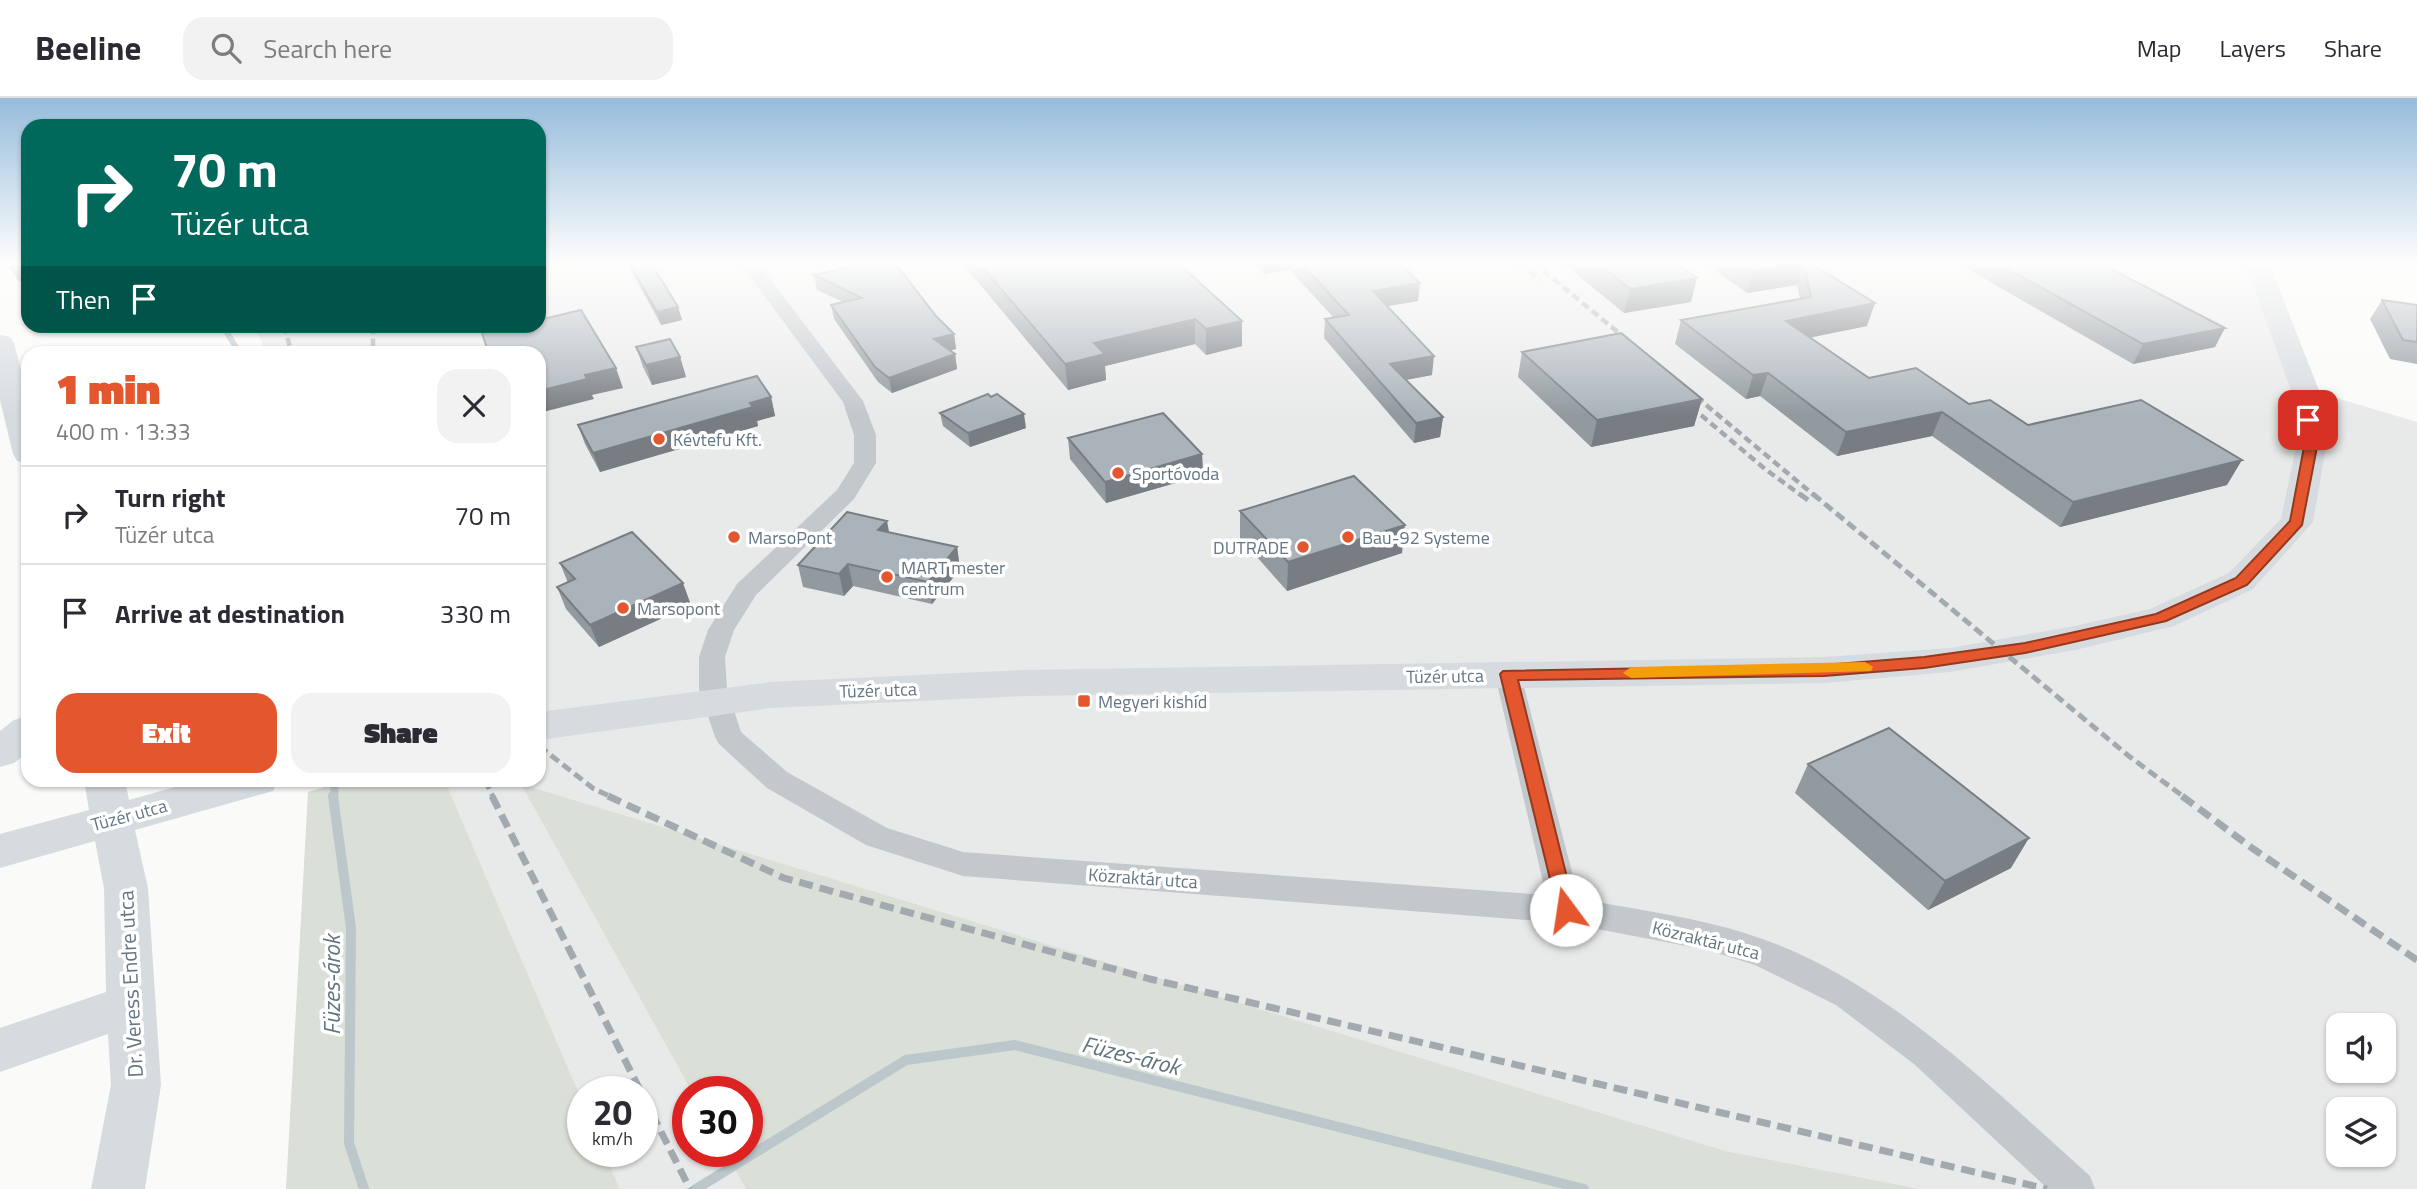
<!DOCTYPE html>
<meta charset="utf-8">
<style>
:root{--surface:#fff;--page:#f2f2f3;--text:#2b2b33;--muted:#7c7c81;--line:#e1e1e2;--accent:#e4572e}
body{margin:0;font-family:"Titillium Web",sans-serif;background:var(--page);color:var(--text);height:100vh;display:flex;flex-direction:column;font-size:26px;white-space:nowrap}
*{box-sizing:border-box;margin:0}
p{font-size:23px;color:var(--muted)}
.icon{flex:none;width:38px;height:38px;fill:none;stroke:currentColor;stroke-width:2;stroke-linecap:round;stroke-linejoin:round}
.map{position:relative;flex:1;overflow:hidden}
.side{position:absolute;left:21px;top:248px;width:525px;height:441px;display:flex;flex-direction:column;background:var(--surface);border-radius:21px;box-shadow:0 2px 5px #0004}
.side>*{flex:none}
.banner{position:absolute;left:21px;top:21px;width:525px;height:214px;border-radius:21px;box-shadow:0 2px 5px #0004;background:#00695c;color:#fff;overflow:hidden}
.fabs{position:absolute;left:2326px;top:915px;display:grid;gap:14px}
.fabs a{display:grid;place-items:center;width:70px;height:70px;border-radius:14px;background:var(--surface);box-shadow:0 2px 5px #0004;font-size:35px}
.speed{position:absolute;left:567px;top:978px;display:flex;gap:14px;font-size:35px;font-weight:700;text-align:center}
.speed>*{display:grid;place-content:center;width:91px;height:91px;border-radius:50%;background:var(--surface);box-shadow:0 2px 5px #0004;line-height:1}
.speed small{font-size:18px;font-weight:400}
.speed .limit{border:10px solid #d22;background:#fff;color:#111}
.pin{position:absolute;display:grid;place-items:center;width:60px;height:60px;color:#fff;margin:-30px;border-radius:14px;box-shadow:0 4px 10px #0006}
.me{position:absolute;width:77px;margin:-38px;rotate:346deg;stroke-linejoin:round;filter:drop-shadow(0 0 5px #0008)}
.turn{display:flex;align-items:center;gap:24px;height:147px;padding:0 35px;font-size:32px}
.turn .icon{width:91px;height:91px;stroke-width:2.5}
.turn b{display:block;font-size:49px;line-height:60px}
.then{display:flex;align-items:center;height:66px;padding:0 35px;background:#0003;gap:14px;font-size:26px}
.round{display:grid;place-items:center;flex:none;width:74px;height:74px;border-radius:21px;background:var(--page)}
.headline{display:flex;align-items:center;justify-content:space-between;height:119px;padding:0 35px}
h1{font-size:42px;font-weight:800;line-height:52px;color:var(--accent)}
.action{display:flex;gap:14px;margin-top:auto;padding:14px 35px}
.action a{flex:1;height:80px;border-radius:21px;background:var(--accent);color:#fff;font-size:28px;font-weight:800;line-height:80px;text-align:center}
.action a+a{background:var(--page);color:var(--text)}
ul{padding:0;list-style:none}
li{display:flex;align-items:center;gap:21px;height:98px;padding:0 35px;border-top:2px solid var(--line)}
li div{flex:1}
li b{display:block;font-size:26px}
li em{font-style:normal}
header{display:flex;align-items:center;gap:42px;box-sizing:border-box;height:98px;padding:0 35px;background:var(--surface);border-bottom:2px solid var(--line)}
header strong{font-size:33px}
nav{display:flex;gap:38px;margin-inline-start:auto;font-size:24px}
.search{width:490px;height:63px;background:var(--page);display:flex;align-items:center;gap:18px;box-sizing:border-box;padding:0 24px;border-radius:21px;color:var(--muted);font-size:26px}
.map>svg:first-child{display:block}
.built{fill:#e8e9e9;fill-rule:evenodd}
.green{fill:#dadfd7}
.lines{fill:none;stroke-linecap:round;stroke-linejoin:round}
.stream-far2{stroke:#bbc7cb;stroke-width:6}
.stream-far1{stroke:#bbc7cb;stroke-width:8}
.stream{stroke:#bbc7cb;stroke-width:10}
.street{fill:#c3c8cc;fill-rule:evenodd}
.secondary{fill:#d6dbdf;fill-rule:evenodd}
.rail-far2{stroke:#a2aab0;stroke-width:4.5;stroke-dasharray:8 4.5;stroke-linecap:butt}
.rail-far1{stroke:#a2aab0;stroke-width:5;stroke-dasharray:10 5;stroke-linecap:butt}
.rail{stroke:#a2aab0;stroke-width:7;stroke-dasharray:14 7;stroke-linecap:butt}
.wall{fill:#929a9f}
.shaded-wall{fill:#777d82}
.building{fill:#aab3b9;stroke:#777d82;stroke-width:2}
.route{fill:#e4572e;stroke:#94391e;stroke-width:2}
.slow{fill:#f59e0b}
.poi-dot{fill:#e4572e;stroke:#fff;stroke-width:2.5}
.labels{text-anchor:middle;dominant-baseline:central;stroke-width:7;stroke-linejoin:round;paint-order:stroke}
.poi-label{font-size:18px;fill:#657683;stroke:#fff;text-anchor:start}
.street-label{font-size:18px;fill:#657683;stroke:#fff}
.near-street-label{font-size:21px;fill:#657683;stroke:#fff}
.near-water-label{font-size:23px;font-style:italic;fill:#60757c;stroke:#fff}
</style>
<header>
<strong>Beeline</strong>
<div class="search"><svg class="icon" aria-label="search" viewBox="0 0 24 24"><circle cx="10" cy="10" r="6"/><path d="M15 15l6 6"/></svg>Search here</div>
<nav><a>Map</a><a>Layers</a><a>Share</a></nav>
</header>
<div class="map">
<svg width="2417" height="1091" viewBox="0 0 2417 1091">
<rect width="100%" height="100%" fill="#fafaf8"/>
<path class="built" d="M539,165h1710l54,125 114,34v767h-497l-194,-38 -1204,-366 170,307h-4v60h37l21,37h-126l-16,-37h38v-60h-59v11l-138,-322 94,-1v-426l-273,-1 -11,-27h284zM2338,928h46v45h-46zM2338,1012h46v45h-46z"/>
<path class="green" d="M344,683h101l138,322v49h21l16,37h-334l22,-397z
M521,686l1205,367 194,38h-1174l-21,-37h22v-60h-55z"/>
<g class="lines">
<path class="stream-far2" d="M223,228l17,28"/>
<path class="stream-far1" d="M334,699l1,-17"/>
<path class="stream" d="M333,698l18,132 -2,215 15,46
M696,1091l210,-129 109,-15 569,144"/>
<path class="street" d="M740,165h18l105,138 13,34v28l-22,36 -98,96 -22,35 -9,27 2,32 14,43 46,40 100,56 76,24 583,43 -51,-220 3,-6 10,-3 10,3 3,6 58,224c66,12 134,20 197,45 123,49 216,145 314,232l5,13h-47l-134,-125 -78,-59 -81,-40 -48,-15 -141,-27 -603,-47 -97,-31 -99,-57 -48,-44 -4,-7 -16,-48v-32l9,-27 29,-46 100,-94 17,-27v-28l-11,-33z"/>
<path class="secondary" d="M2245,165h24l51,130 6,54 -13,75 -60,67 -79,37 -99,24 -125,22 -126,11 -800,13 -253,12 -232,32v-28l232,-30 253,-12 800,-13 126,-9 125,-22 75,-17 79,-36 52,-54 15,-72 -4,-54z
M0,237l10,2 4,6 14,54v66l-11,-2 -4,-7 -13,-54z
M28,618v36l-14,11 -14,4v-36l14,-11z
M84,682h41l4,20 71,-20h78l-5,11 -138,39 13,58 13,197 -16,104h-54l20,-104 -3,-51 -108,38v-44l106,-36 -2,-104 -9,-47 -95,27v-34l89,-24z"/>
<path class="rail-far2" d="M1520,165l20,17
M1534,165l102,84
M284,228l8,28
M373,228v28
M1687,291l128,107
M1682,301l83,70 37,27"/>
<path class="rail-far1" d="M1800,396l8,6
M1813,396l317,263 54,40
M539,648l55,43 18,8
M485,682l8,17"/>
<path class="rail" d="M492,698l149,296
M608,698l176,82 366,101 897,210
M2182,698l70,52 165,112
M642,996l48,95"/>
</g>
<path class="wall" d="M627,165h24l27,44 4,13 -21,5z
M849,165h46l41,53 18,18 2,15 -6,1 5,4 2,15 -65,24 -14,-11 -44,-63 -3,-14 12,-3 -26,-12 -3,-15 38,-8z
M962,165h216l64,58v25l-36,9 -11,-11 -90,22 1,14 -38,10z
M1255,165h145l20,20 -2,18 -31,5 45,69 -26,5 37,37 -3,20 -26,6 -90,-105 1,-19 9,-1 -44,-48 -26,4z
M1563,165h113l15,39 -67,11z
M1705,165h105l57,63 -57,11 59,41 100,26 59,21 199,60 -167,42 -128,-91 -95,20 -77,-60 -14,3 -71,-55 6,-24 119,-21 -3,-14 -50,8z
M1957,165h143l115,84 -82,17z
M2382,202l35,5v59l-27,-5 -20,-40z
M636,249l44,10 6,20 -34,8 -9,-18z
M1522,254l180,47 -8,27 -103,21 -73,-70z
M771,299l4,19 -18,5 1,5 -158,46 -15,-28 -7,-19z
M940,315l86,15 -56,19 -27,-21z
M1068,340l134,16 1,21 -97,28 -36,-44z
M1240,413l162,42 -115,38 -47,-53z
M889,435l68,14 3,22 -28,35 -79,-18 -9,10 -41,-9 -5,-22z
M560,465l131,42 -92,42 -33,-38 -9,-22 11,-4z
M1808,666l203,104 -83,42 -133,-117z"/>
<path class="shaded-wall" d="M1265,165h26l-1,7 -26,4z
M1804,165l-7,22 -50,8 6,-22z
M28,168v14l-10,1 -8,-13z
M1697,180l-6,24 -67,11 6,-24z
M1420,185l-2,18 -47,8 2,-18z
M1875,205l-8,23 -88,18 7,-23z
M678,209l4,13 -21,5 -4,-13z
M1195,221v25l-90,22 1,14 -38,10 -3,-26 29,-21z
M1242,223v25l-36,9v-26z
M2225,230l-10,19 -82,17 10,-20z
M954,236l2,15 -19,5 -3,-15z
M955,256l2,15 -65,24 -3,-15z
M1434,258l-2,19 -44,8 2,-19z
M680,259l6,20 -34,8 -6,-20z
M616,270l7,20 -31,7 2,4 -55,14v-22l46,-16z
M1768,275l-8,23 -14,3 7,-24z
M771,299l4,19 -18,5 1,5 -158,46 -7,-19z
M1702,301l-8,27 -103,21 6,-27z
M1942,314l-10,24 -95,20 9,-24z
M1024,316l2,14 -56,19 -2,-14z
M1443,319l-3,20 -26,6 2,-20z
M1202,356l1,21 -97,28 -1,-21z
M2242,362l-15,25 -167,42 13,-25z
M887,423l4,21 -13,-12z
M1405,427l-3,28 -115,38 1,-29z
M957,449l3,22 -28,35 -4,-22z
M848,466l5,22 -9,10 -5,-22z
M683,485l8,22 -92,42 -9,-22z
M2029,740l-18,30 -83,42 17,-29z"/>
<path class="building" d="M14,165h14v3l-18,2z
M629,165h22l27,44 -21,5z
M857,165h38l41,53 18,18 -20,5 21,15 -66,24 -14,-11 -44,-62 31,-7 -48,-23 45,-10z
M979,165h199l64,58 -36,8 -11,-10 -101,24 11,11 -40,10z
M1301,165h99l20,20 -47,8 61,65 -44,8 53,53 -27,6 -91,-104 24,-4z
M1597,165h79l21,15 -67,11z
M1742,165h61l-50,8z
M1804,165h6l65,40 -89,18 83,57 47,-10 53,36 21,-4 38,25 113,-25 101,60 -169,42 -131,-90 -96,20 -78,-59 -15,2 -72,-55 130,-23z
M1997,165h103l125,65 -82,16z
M2382,202l35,5v37l-14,-2z
M581,212l35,58 -31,7 2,4 -48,12v-37h-50l-7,-21 32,-7h25v-6z
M1621,235l81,66 -105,21 -75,-68z
M670,241l10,18 -34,8 -10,-18z
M757,278l14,21 -21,6 3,4 -160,46 -15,-28z
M988,296l3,3 6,-3 27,20 -56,19 -28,-20z
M1163,315l39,41 -97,28 -37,-44z
M1354,378l51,49 -117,37 -48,-51z
M847,414l40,9 -9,9 79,17 -29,35 -80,-18 -9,10 -41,-9z
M632,434l51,51 -93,42 -33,-38 18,-8 -15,-16z
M1889,630l140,110 -84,43 -137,-117z"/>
<linearGradient id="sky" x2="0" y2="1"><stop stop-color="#96bcdc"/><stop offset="0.52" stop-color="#fdfdfc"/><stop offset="1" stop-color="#fdfdfc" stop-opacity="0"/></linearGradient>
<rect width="2417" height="317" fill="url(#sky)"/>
<path class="route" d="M2308,318l7,4 2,27 -15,78 -55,60 -81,36 -141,32 -101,15 -100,8 -306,4 57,230 -3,6 -6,2 -7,-2 -59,-242 3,-3 321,-6 100,-8 101,-14 131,-29 80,-36 54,-57 14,-74 -2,-27z"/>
<path class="slow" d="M1865,564l8,5 -2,4 -240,7 -8,-5 8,-6z"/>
<g class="poi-dot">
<circle cx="659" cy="341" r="7"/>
<circle cx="1118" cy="375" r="7"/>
<circle cx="734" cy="439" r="7"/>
<circle cx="1348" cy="439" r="7"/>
<circle cx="1303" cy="449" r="7"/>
<circle cx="887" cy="479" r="7"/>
<circle cx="623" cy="510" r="7"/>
<rect x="1077" y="596" width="14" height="14" rx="3.5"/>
</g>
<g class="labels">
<g class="poi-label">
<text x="673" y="341">Kévtefu Kft.</text>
<text x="1132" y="375">Sportóvoda</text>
<text x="748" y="439">MarsoPont</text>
<text x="1362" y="439">Bau-92 Systeme</text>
<text x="1289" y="449" text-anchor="end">DUTRADE</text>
<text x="901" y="469">MART mester<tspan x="901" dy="21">centrum</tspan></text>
<text x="637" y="510">Marsopont</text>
<text x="1098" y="603">Megyeri kishíd</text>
</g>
<g class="street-label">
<text transform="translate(1445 578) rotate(-1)">Tüzér utca</text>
<text transform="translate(878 592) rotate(-2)">Tüzér utca</text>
<text transform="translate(129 717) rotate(-15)">Tüzér utca</text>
<text transform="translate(1143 780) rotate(4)">Közraktár utca</text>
<text transform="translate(1706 842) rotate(14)">Közraktár utca</text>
</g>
<g class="near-street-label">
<text transform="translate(130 886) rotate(-93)">Dr. Veress Endre utca</text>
</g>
<g class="near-water-label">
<text transform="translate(331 887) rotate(-90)">Füzes-árok</text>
<text transform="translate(1131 957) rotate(14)">Füzes-árok</text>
</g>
</g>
</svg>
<div class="fabs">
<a><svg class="icon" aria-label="sound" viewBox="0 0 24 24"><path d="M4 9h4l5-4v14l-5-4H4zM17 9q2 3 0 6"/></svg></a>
<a><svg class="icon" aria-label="layers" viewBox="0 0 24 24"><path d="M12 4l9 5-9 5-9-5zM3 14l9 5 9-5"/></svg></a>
</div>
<div class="speed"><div>20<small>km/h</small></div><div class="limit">30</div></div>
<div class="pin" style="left:2308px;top:322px;background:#d93025"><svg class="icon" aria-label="arrive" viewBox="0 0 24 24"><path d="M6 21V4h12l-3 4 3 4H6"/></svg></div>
<svg class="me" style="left:1566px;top:812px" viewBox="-20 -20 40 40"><circle r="19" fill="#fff"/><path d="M0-13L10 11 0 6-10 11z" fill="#e4572e"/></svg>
<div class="banner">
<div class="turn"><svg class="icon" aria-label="right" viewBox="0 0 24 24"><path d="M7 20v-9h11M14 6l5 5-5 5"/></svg><div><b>70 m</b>Tüzér utca</div></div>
<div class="then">Then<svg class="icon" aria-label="arrive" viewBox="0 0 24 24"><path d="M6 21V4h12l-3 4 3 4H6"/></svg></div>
</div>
<section class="side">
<div class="headline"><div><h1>1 min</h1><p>400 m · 13:33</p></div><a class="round"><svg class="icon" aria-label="close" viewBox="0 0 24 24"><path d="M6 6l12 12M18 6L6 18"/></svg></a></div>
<ul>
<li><svg class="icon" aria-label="right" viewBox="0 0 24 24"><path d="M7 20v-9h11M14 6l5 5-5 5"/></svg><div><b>Turn right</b><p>Tüzér utca</p></div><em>70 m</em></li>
<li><svg class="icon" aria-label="arrive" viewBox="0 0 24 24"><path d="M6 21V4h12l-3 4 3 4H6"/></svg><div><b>Arrive at destination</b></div><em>330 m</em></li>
</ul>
<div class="action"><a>Exit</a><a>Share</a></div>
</section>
</div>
